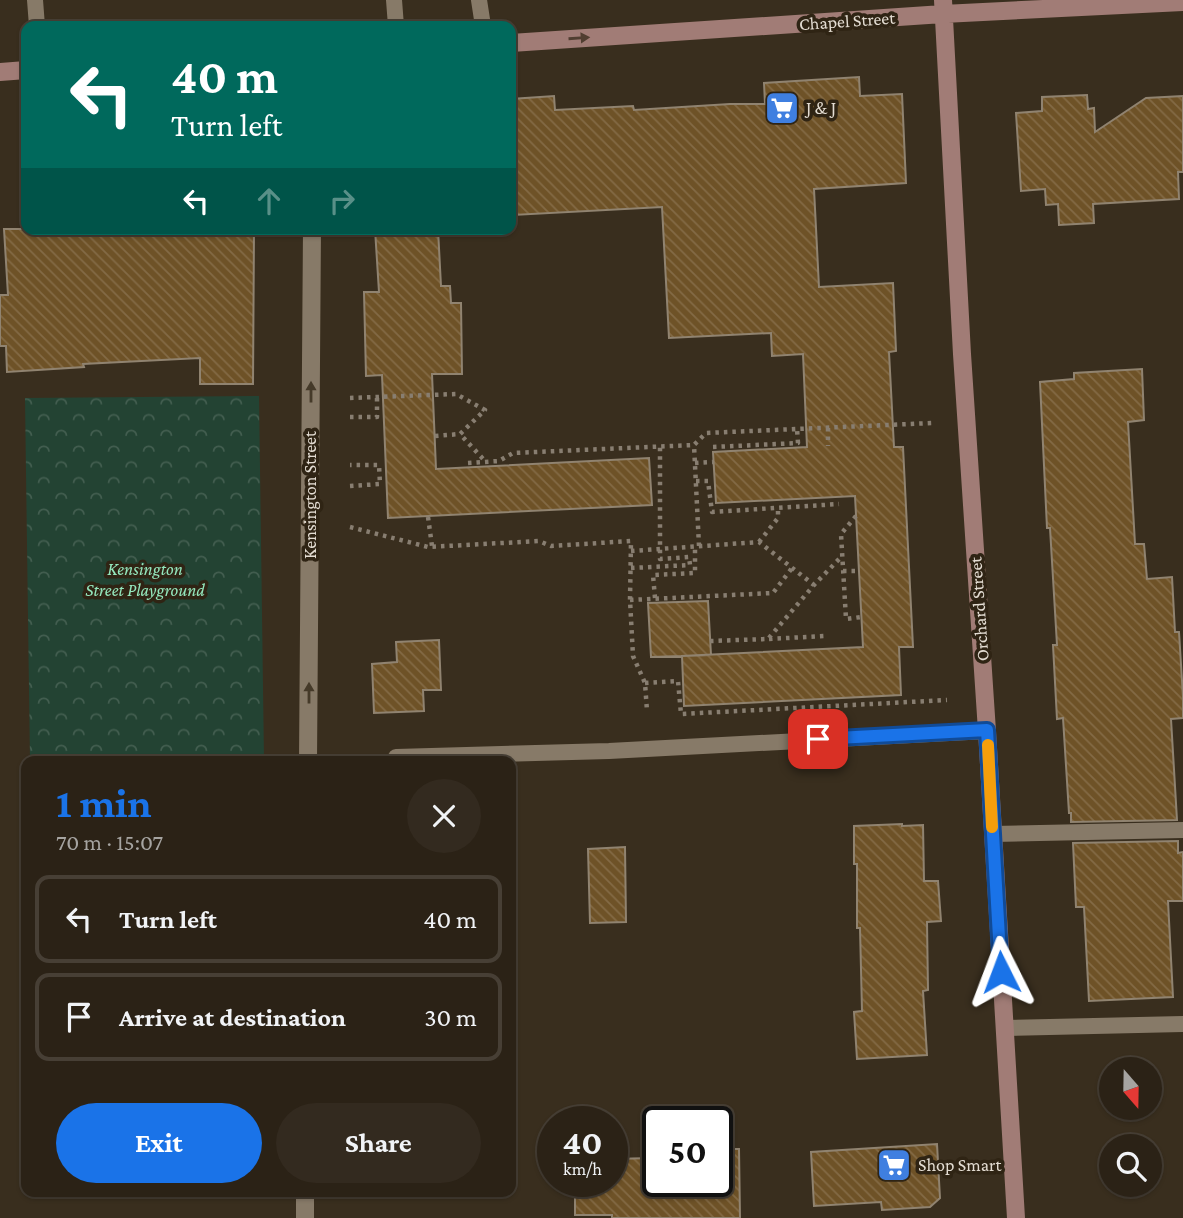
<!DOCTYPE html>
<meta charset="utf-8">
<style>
:root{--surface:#2b2216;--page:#332a1f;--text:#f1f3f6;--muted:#a6a4a1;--line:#473f35;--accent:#1a73e8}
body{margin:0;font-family:"Crimson Pro",serif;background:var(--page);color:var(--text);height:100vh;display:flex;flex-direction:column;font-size:26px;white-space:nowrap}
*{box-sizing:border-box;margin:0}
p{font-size:23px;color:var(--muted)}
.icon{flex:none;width:38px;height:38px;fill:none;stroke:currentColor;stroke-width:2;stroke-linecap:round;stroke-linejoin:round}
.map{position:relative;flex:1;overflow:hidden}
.drawer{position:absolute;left:21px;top:756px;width:495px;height:441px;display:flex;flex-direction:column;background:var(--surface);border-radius:14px;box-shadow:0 2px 5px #0004,0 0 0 2px var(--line)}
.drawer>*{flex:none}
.hud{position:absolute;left:21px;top:21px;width:495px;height:214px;border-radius:14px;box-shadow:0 2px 5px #0004,0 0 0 2px var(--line);background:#00695c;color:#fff;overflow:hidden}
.needle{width:46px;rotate:160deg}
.tools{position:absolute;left:1099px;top:1057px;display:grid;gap:14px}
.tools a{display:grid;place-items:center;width:63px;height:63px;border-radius:50%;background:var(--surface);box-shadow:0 2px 5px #0004,0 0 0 2px var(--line);font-size:35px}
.speed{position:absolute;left:537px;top:1106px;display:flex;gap:14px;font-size:35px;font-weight:700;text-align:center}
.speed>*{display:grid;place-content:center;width:91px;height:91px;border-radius:50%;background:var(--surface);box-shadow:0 2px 5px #0004,0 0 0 2px var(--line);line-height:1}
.speed small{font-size:18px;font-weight:400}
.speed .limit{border:4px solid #111;border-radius:10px;background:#fff;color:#111}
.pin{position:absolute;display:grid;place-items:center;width:60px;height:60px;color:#fff;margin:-30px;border-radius:14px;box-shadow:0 4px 10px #0006}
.me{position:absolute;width:77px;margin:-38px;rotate:357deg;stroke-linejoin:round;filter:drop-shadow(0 0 5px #0008)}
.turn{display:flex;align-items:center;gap:24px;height:147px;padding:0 35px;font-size:32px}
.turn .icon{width:91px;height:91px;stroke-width:2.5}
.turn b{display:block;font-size:49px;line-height:60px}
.lanes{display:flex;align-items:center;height:66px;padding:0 35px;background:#0003;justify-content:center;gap:35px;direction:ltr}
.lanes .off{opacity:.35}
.round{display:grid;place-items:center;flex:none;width:74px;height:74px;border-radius:37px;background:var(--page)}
.overview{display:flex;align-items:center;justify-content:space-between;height:119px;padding:0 35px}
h1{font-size:42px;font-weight:700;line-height:52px;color:var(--accent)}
.primary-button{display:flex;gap:14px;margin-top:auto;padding:14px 35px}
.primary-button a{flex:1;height:80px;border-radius:42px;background:var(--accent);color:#fff;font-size:28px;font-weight:700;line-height:80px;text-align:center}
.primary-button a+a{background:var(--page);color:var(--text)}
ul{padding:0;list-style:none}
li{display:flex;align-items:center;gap:21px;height:88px;margin:0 14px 10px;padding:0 21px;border:4px solid var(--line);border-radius:14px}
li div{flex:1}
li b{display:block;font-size:26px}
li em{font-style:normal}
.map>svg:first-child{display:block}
.park{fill:url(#park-crowns)}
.building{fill:url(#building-back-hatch);stroke:#908370;stroke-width:2}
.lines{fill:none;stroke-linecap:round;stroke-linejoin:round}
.path{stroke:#887e71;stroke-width:4.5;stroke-dasharray:3.5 5;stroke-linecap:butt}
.service{stroke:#877a68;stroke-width:16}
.minor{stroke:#877a68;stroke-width:18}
.secondary{stroke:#a17c76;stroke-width:18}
.oneway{fill:#513e31}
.oneway2{fill:#453a29}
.route-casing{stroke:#114b97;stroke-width:18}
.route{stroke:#1a73e8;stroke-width:12}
.slow{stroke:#f59e0b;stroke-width:12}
.labels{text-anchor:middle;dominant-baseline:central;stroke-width:7;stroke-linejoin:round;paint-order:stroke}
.street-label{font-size:18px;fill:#e4ddd3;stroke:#2f2414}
.poi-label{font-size:18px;fill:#e4ddd3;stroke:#2f2414;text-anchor:start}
.park-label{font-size:18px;font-style:italic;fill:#94e7bd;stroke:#2f2414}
</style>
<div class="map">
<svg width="1183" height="1218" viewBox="0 0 1183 1218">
<defs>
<pattern id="park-crowns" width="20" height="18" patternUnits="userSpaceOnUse" patternTransform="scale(1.75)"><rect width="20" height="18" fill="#234333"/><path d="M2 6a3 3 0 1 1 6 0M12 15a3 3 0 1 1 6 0" fill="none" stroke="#435e50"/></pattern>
<pattern id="building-back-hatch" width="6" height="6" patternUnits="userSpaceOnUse" patternTransform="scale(1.75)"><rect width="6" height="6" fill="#6e5227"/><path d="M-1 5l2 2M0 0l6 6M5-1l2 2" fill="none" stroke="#836a45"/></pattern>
</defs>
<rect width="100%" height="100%" fill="#392e1e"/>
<path class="park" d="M259,396l5,365h-234l-5,-363z"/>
<path class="building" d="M859,77l1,19 42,-2 4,89 -92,6 5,98 74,-4 3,68 -7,1 5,95h9l10,200h-14l2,48 -217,11 -2,-50 181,-9 -8,-151 -139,7 -3,-51 94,-5 -4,-93 -31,2 -1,-23 -102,5 -7,-131 -149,8 -2,-38v-78l43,-3 1,14 78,-4 1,4 96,-6h35l-1,-21z
M1087,95l1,14 6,-1 1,24 51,-34 37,-2v76h-5l1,27 -86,5 1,19 -35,2 -1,-21 -12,1 -1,-16 -24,2 -5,-78 26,-2v-14z
M4,229h250l-1,155h-53v-26l-117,6 1,3 -77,5 -1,-26h-6v-51h8z
M375,229h63l3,57h9l1,17h10l1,71h-30l4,95 213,-11 3,47 -264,13 -6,-143 -16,1 -2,-84h15z
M1142,369l2,51 -16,2 7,122h9l3,35 25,-2 3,55h4l4,65v21l-12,1 6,101 -106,2v-9h-2l-6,-95 -6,1 -4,-74h4l-7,-117h-3l-7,-146 34,-3v-6z
M708,601l3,54 -60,2 -3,-54z
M439,640l2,50h-18l1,21 -50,2 -2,-49 25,-2 -1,-20z
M902,824v2l21,-1 1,56h14l3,40 -14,1 1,68 -5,1 4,64 -70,4 -3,-47 8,-1 -2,-83h-3v-64h-3v-38z
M1178,841v12l5,-1v49h-15l5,96 -84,4 -5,-94h-8l-3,-64z
M625,847l1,75 -36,1 -2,-74z
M937,1144l3,54 -10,9 -48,3 -1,-8 -67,4 -3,-54z
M718,1149h21l1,69h-128v-3h-37v-34h37v-22l41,-1v-8h5v31h60z"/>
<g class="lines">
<path class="path" d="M350,398l106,-4 29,16 -25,24 25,27
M350,417h27v-20
M828,428v18
M435,436l25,-2
M713,447l85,-4 -1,-14
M468,463l31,-2 14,-8 181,-8
M695,463l18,-1
M696,481h12l4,31 127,-8
M350,486l30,-2 -1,-19h-29
M856,516l-15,18 5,85 15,-2
M428,517l4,29
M350,527l78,20 111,-6 12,5 80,-5 -1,59 3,56 12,27 2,28
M759,542l19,-24v-10
M699,546l-5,-101 12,-12 226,-10
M631,551l128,-9 55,43
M631,568l59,-3 -1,-8 -29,2v-113
M843,571h16
M655,598l-2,-23 42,-2v-27
M630,600l143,-7 19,-25
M769,639l55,-3
M710,641l58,-2 46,-54 28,-29
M645,683l33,-2 3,33 266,-14"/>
<path class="service" d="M35,0l2,26
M394,0l2,26
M479,0l4,26
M396,757l213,-6 378,-20
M993,834l190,-4
M1004,1028l179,-4"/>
<path class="minor" d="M308,761l4,-532
M305,1218v-26"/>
<path class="secondary" d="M943,0l19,354 25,377 29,487
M511,43l432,-29 240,-12
M0,72l26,-2"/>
</g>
<defs><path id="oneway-solid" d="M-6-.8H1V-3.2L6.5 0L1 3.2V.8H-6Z" transform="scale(1.75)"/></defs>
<use class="oneway" href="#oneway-solid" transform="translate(579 38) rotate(-4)"/>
<g class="oneway2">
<use href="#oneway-solid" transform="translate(311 392) rotate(-90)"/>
<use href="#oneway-solid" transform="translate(309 693) rotate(-90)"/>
</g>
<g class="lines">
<g class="route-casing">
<path id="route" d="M818,739l169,-9 14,242"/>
</g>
<use href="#route" class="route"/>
<path class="slow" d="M988,745l4,82"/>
</g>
<defs>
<g id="supermarket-square" transform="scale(1.75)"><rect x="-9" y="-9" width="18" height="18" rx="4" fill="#3f7fe0" stroke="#2f2414"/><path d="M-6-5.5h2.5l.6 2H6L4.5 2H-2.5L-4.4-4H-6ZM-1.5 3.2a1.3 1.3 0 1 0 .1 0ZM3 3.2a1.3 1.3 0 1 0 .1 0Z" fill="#fff"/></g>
</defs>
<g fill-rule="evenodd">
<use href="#supermarket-square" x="782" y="108"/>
<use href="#supermarket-square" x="894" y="1165"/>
</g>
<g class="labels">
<g class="street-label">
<text transform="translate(847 21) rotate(-4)">Chapel Street</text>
<text transform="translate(310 495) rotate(-90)">Kensington Street</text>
<text transform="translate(979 609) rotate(-94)">Orchard Street</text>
</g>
<g class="poi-label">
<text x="806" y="108">J &amp; J</text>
<text x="918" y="1165">Shop Smart</text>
</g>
<g class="park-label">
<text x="145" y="569">Kensington<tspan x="145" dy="21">Street Playground</tspan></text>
</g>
</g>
</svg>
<div class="tools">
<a><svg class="needle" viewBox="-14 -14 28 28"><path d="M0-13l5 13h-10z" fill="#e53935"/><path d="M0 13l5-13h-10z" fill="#a6a4a1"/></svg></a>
<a><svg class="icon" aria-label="search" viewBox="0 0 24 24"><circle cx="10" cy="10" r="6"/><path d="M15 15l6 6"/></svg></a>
</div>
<div class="speed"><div>40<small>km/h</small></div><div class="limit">50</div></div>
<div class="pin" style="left:818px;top:739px;background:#d93025"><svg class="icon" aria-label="arrive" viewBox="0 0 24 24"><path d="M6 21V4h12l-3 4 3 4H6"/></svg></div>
<svg class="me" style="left:1001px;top:972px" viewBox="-20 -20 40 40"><path d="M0-17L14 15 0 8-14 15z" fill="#1a73e8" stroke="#fff" stroke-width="4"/></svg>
<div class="hud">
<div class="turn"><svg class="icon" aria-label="left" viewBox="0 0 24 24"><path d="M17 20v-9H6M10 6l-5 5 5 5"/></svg><div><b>40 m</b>Turn left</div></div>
<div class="lanes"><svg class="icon" aria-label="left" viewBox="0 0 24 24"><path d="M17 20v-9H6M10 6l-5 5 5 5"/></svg><svg class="icon off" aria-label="ahead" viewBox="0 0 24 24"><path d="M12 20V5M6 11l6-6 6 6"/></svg><svg class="icon off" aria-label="right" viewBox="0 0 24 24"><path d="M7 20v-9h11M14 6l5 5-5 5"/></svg></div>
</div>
<section class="drawer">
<div class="overview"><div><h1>1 min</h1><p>70 m · 15:07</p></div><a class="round"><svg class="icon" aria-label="close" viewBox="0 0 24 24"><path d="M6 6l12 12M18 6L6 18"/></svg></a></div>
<ul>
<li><svg class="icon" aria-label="left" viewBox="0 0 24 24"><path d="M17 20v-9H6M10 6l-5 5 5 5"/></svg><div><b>Turn left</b></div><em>40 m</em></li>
<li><svg class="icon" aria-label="arrive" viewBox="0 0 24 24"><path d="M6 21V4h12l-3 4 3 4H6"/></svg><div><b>Arrive at destination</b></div><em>30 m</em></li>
</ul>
<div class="primary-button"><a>Exit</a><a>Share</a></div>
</section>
</div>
